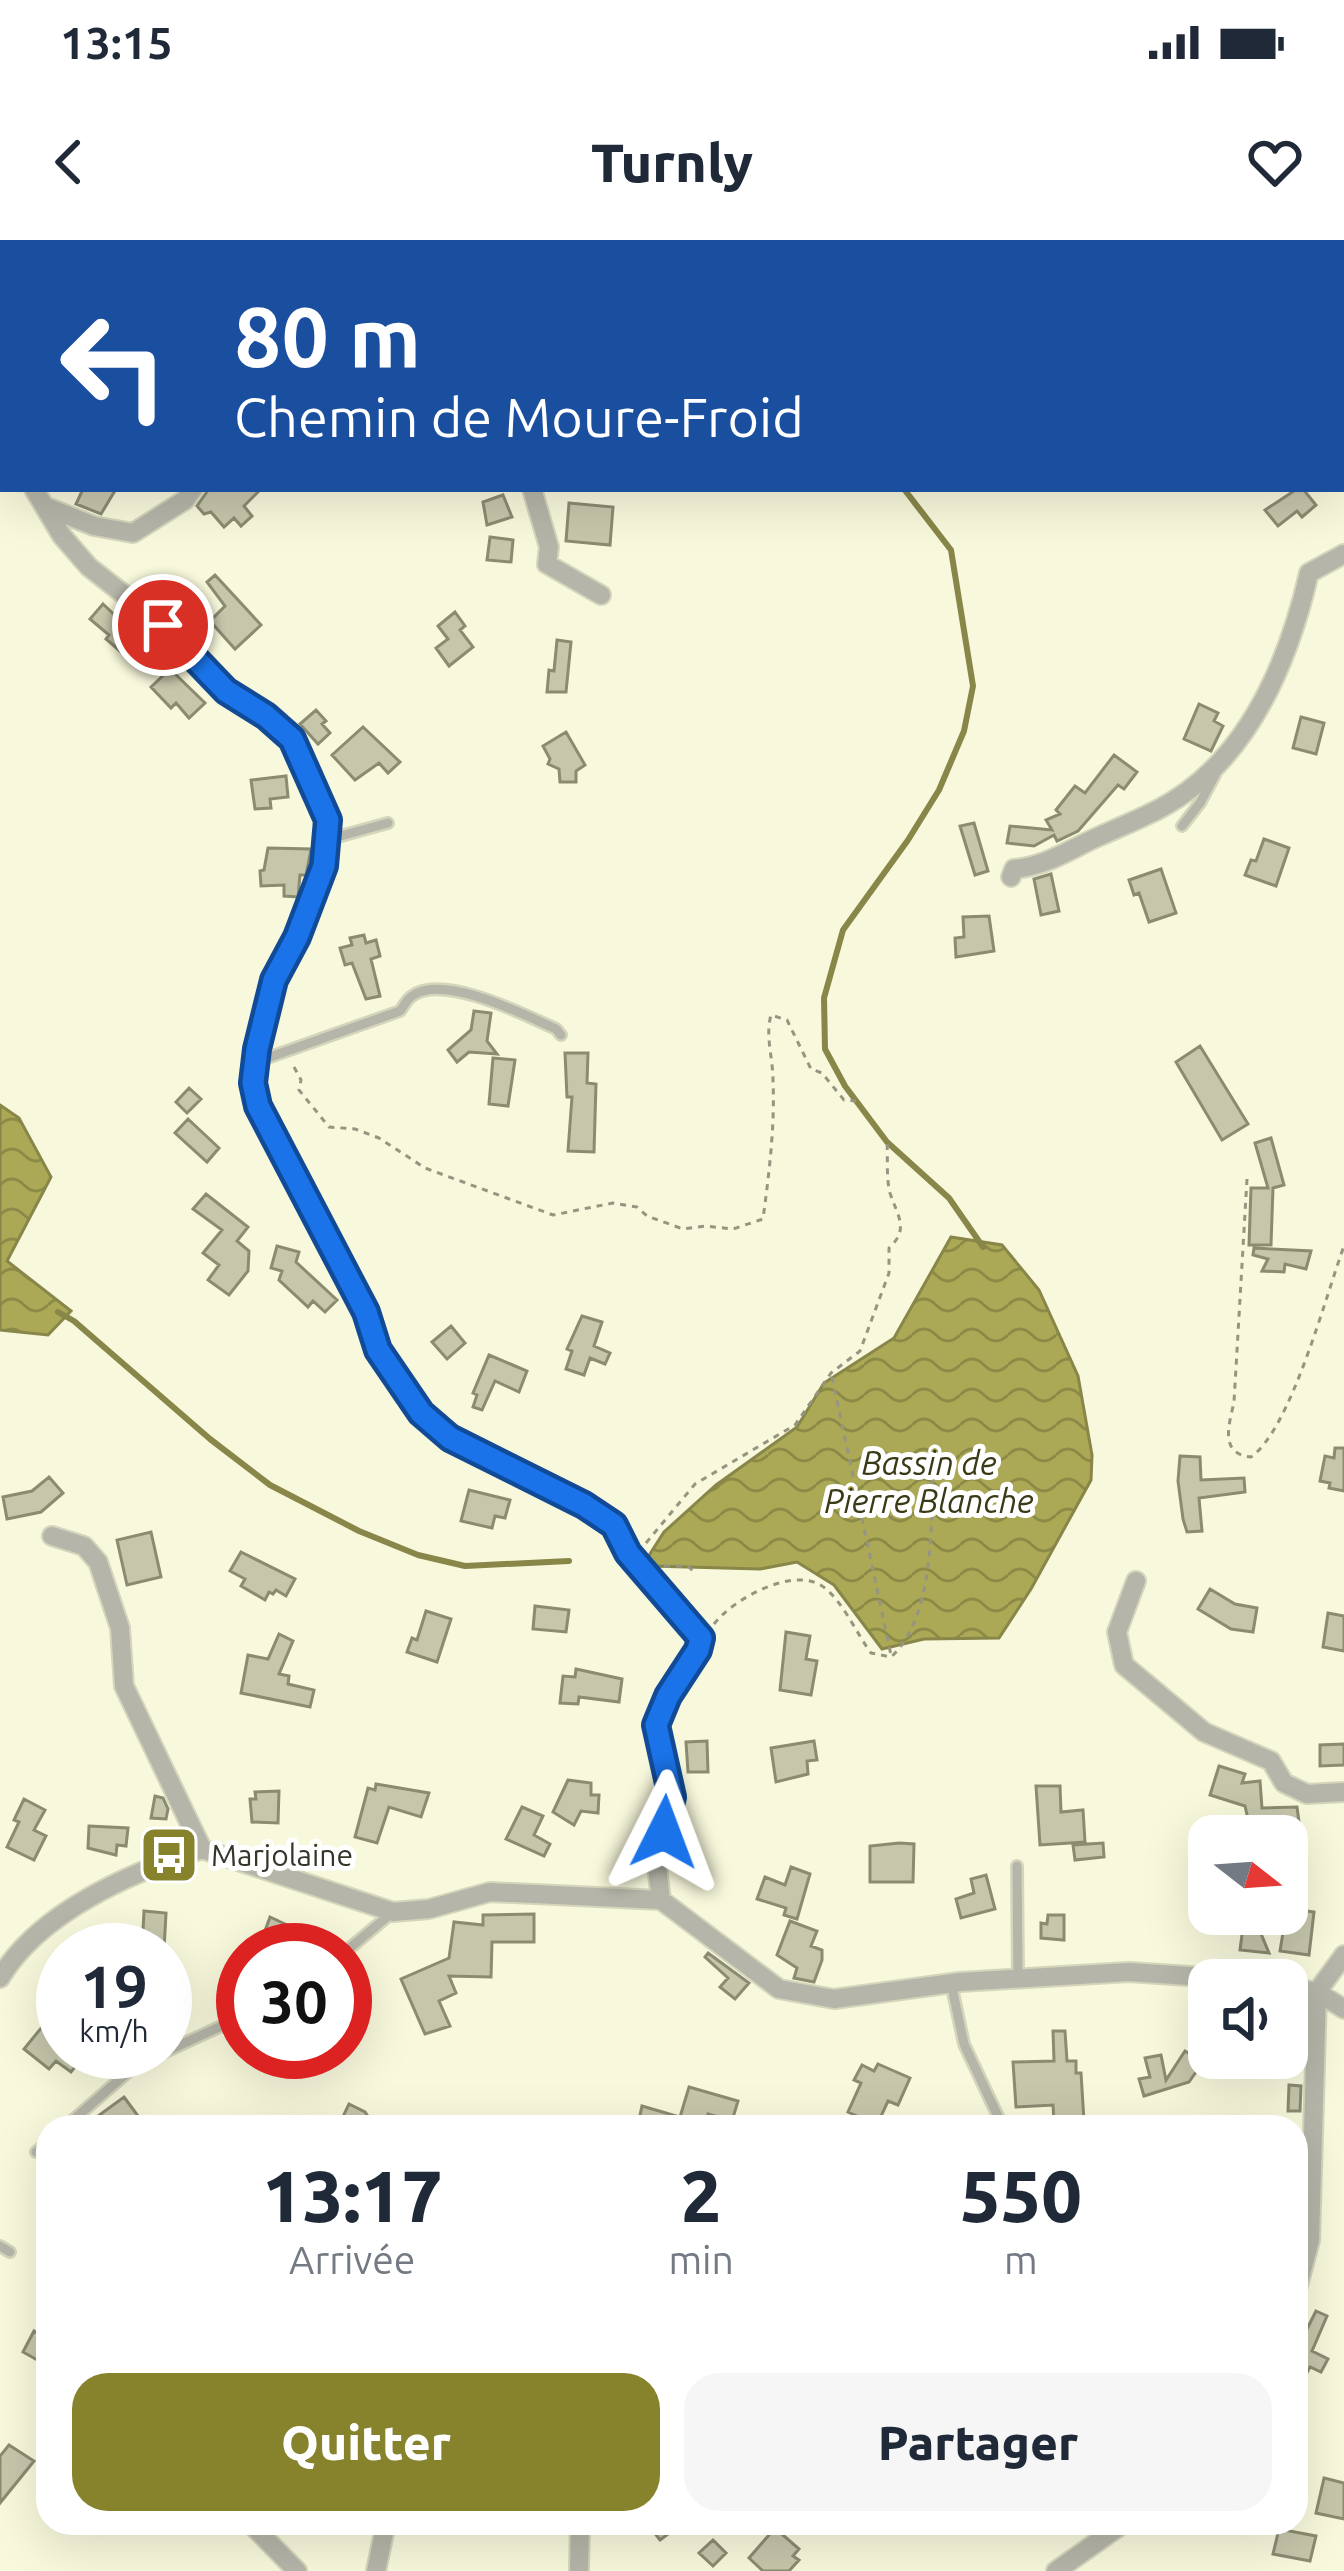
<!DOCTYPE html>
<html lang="fr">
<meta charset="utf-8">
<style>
:root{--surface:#fff;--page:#f6f6f7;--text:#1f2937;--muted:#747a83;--accent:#86832c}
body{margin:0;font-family:Ubuntu,sans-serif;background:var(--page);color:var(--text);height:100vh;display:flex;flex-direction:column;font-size:45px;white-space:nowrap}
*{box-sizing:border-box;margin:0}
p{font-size:39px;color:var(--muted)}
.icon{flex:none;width:66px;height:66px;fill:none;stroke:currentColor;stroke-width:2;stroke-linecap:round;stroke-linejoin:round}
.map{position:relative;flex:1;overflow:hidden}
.side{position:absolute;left:36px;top:1875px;width:1272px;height:420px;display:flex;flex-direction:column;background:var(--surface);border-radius:36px;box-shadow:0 12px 48px #0002}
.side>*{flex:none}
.hud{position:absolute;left:0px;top:0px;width:1344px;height:252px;box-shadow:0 12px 48px #0002;background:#1a4fa0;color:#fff;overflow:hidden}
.needle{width:78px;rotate:107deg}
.fabs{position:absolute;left:1188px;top:1575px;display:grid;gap:24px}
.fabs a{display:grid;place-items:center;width:120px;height:120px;border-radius:24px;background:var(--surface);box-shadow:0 12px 48px #0002;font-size:60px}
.speed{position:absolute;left:36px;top:1683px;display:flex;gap:24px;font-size:60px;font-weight:700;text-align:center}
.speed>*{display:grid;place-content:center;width:156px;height:156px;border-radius:50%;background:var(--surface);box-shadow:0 12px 48px #0002;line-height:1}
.speed small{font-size:30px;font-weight:400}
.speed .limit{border:18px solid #d22;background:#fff;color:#111}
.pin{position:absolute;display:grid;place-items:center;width:102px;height:102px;color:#fff;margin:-51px;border:6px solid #fff;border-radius:50%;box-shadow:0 3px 12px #0007}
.me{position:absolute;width:132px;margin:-66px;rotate:3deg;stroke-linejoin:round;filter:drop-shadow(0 0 9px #0008)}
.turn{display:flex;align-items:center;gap:42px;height:252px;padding:0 36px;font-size:54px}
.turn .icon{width:156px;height:156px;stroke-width:2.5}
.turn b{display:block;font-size:84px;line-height:102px}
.eta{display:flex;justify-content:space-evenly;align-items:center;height:204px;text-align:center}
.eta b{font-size:72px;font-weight:800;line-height:84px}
.cta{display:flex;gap:24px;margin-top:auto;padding:24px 36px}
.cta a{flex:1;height:138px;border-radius:36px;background:var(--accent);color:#fff;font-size:48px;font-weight:800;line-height:138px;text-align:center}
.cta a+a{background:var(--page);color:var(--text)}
.status{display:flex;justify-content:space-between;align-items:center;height:84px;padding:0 60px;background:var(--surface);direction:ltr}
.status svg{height:33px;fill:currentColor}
header{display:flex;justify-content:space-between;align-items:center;height:156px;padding:0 36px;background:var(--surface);font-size:54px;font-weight:800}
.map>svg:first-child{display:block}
.water{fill:url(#water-waves);stroke:#888648;stroke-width:3}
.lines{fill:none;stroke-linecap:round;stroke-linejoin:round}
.stream{stroke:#888648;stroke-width:6}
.building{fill:#c6c6ab;stroke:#8b8b72;stroke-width:3}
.service-casing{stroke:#d5d5bc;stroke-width:14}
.minor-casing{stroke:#d5d5bc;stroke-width:22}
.path{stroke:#959582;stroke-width:3;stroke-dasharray:6 6;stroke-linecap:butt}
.service{stroke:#b5b5a9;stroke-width:9}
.minor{stroke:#b5b5a9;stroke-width:18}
.route-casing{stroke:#114b97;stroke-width:30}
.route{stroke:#1a73e8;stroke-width:21}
.labels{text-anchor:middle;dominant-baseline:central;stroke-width:10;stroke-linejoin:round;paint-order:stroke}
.poi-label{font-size:30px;fill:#35352a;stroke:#fff;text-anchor:start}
.water-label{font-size:33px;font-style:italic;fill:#3b3a16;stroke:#fff}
</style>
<div class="status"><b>13:15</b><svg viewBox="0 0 49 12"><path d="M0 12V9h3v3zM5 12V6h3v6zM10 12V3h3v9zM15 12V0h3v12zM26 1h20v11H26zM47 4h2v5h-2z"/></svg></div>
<header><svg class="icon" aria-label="back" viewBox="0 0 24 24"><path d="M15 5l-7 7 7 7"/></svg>Turnly<svg class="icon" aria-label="heart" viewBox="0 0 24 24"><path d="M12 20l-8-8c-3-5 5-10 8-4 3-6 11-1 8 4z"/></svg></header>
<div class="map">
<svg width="1344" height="2331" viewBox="0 0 1344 2331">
<defs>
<pattern id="water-waves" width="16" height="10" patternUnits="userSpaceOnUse" patternTransform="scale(3)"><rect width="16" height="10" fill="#aba955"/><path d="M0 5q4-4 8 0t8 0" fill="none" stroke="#8c8a47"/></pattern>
</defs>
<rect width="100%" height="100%" fill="#f8f8dc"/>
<path class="water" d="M0,865l19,13 32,59 -44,84 64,50 -23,24 -48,-5z
M951,997l51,8 37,45 39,86 14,79 -1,25 -60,109 -32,49 -75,1 -42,10 -48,-64 -37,-23 -37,7 -109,-3 -3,-9 16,-25 52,-47 81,-58 27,-44 70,-45z"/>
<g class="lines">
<path class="stream" d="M623,0l2,3
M904,249l47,61 22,136 -9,45 -25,59 -31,50 -65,90 -19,68 1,51 20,37 42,56 62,56 34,49
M58,1072l16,9 136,118 60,46 89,46 59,24 47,11 104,-5"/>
</g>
<path class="building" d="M83,249h33l-15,25 -25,-10z
M209,249h52l-17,17 8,10 -11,10 -7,-8 -10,9 -13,-15 -7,2 -7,-8z
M1297,249h6l13,16 -14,12 -5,-6 -19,15 -13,-16z
M503,255l9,22 -25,8 -4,-23z
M569,263l44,4 -3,38 -44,-4z
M490,297l23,3 -2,22 -24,-2z
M215,335l46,50 -26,24 -25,-28 15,-15 -18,-24z
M103,364l33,31 -15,17 -15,-13 3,-4 -19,-16z
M455,372l10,14 -5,4 13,17 -24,19 -13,-18 12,-9 -10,-13z
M557,400l14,2 -5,50h-19l2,-22 5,1z
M170,429l35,34 -16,15 -13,-15 -5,5 -20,-21z
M1199,464l19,9 -4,8 9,5 -12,25 -27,-12z
M316,470l10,11 -4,3 8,9 -12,11 -18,-20z
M1301,477l23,6 -8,31 -23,-6z
M363,487l37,35 -12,11 -9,-10 -24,17 -23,-25z
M566,492l19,33 -9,6v11h-16l-1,-13 -11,-5 2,-5 -7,-13z
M1114,515l23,17 -13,17 -6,-4 -40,46 -21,10 -3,-6 -20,11 -27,-3 3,-17 42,4 -6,-10 14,-6 -4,-4 19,-24 10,7z
M286,536l2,21 -18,2 1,9 -16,1 -4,-29z
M974,583l14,48 -13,4 -15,-49z
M1264,599l25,9 -13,38 -31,-11 6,-15 5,1z
M268,608l43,1 -5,26h-6l-2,22 -14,-1v-11l-23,1 -1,-15 4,-1z
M1161,629l15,44 -27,9 -10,-29 -5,2 -5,-15z
M1051,634l8,37 -18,4 -7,-36z
M989,676l5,35 -38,6 -1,-19 9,-1 -1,-20z
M364,695l2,8 10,-3 4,16 -9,3 9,37 -14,3 -14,-36 -7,2 -5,-17 12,-3 -2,-7z
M474,771l17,2 -4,28 10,13 -28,-2 -12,10 -9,-12 23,-20z
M1200,806l48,78 -26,16 -46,-78z
M565,813h23l-1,30 9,1 -2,68 -26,-1 4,-54h-5z
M493,818l22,2 -7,46 -19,-2z
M189,848l12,11 -14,14 -11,-11z
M188,879l31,29 -12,14 -32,-29z
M1271,898l13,47 -11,3 -2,57h-22l2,-57h17l-13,-45z
M206,954l42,33 -11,14 12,10 -1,20 -19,24 -21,-15 11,-15 -16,-12 19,-23 -29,-21z
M277,1006l22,6 -3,10 41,38 -12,12 -12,-11 -5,6 -29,-27 3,-9 -11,-3z
M1254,1008l18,1 39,2 -5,18 -21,-5 -1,8 -22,-1 6,-12 -15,-4z
M582,1076l20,6 -8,24 16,7 -5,11 -15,-6 -6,17 -18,-6 6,-18 -5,-2z
M451,1086l14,17 -18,16 -15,-17z
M489,1115l38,16 -8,21 -24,-11 -13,29 -9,-3 4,-12 -4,-2z
M1335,1208h9v43l-15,-3 1,-5 -10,-2 5,-25 9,2z
M1180,1216l20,1 1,23 43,-2 1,14 -46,6 3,33 -15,1 -4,-13 -5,-38z
M49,1237l14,16 -22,19 -34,7 -4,-22 29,-6z
M469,1250l41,10 -5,18 -10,-2 -3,12 -31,-7z
M151,1292l10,45 -34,8 -10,-45z
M241,1312l54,27 -9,17 -10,-6 -3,4 -4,-2 -4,8 -24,-14 4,-7 -15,-8z
M1210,1349l25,15 22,4 -4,24 -22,-3 -33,-20z
M535,1366l34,4 -3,22 -33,-3z
M426,1371l25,8 -14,43 -30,-10 5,-14 5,2z
M1328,1373l16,3v35l-21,-4z
M786,1392l24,4 -4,23 11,2 -6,34 -31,-5z
M279,1394l14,7 -14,33 10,2 -1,8 26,6 -4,17 -69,-14 7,-38 20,4z
M576,1429l46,10 -3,23 -40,-5 -1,7 -18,-1 3,-27 12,1z
M707,1501l1,31h-20l-2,-30z
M814,1501l3,19 -10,1 1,13 -32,8 -5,-34z
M1344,1504v21l-24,1v-21z
M1219,1526l26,8 -3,9 18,-2 2,27 35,-1 2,15 -51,-3 -3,-13 -35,-11z
M568,1540l23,3v12h8l-1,18 -17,-2 -7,14 -21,-13z
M376,1544l53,9 -8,24 -32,-10 -12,36 -22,-6 13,-49 7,2z
M1036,1546h24l1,26 22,-2 2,32 -45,3z
M279,1551l-1,32 -26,-1 -2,-23h6l-1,-7z
M155,1556l8,2 5,11 -2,10 -15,-1z
M24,1559l21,11 -11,20 12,6 -12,24 -27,-13 12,-25 -5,-2z
M522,1567l21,9 -9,19 16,9 -6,12 -38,-17z
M89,1586l39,2 -2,18 -9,-1 -1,10 -28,-7z
M899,1603l15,1 -1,38h-43v-36z
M1103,1603l1,14 -29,3 -2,-15z
M791,1627l19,7 -13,45 -13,-4 2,-7 -29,-9 8,-22 20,8z
M986,1635l9,34 -34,9 -5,-19 18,-6 -3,-14z
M1287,1668l27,4 -5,43 -29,-4z
M144,1671l22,2 -2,37h-22z
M534,1674v28h-42l-1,35 -42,-1 7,17 -17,8 11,25 -25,8 -24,-55 48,-21 5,-36 29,3v-10z
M1048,1675h16v25l-23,-2v-15l6,1z
M270,1677l30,14 -9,19h-33z
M790,1681l27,10 -6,15 11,4v10l-8,22 -20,-4 3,-10 -20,-13z
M1243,1687l16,2 10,24 -29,-3z
M708,1713l41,30 -14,16 -15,-12 8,-9 -23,-21z
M42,1787l21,16v9h24l-16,20 -15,-11 -7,8 -25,-20z
M1053,1791h12l2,30h9v12h5l3,48 -30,1 -1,-17 -37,2 -3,-45 41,-1z
M1185,1811l18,11 -14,20 -45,14 -5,-17 11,-2 -5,-19 16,-3 5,25z
M878,1824l32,14 -12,27 -10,-4 -11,24 -29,-13 13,-29 -7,-3 8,-15 12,6z
M1289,1845l12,1 -1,25h-12z
M689,1847l49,14 -6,20 -24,-7 -2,11 -26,-8z
M124,1857l14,19 -15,11h-40z
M349,1864l16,8 10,15h-37z
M642,1866l48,14 -2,7 -49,-7z
M1316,2071l11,5 -15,35 16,8 -7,13 -11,-5 -14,26v-50l3,2z
M34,2091l14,9v26l-25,-14z
M9,2205l25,16 -34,42v-47z
M1324,2238l20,5v36l-28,-6z
M647,2283h36l-23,17z
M775,2288l24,21 -6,7 6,4 -10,11h-26l-14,-13z
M1279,2289l37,7 -6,25 -37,-7z
M713,2300l13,13 -13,13 -14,-13z"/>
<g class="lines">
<g class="service-casing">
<path id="service" d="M1182,586l18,-23 15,-28
M326,600l62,-17
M256,822l144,-51c4,-5 6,-11 12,-15 31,-23 113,19 144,33l5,6
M1017,1626l1,113
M345,1712l48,-40
M951,1743l13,61 39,83
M65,1887l70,-61 108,-50
M36,1912l12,-10
M0,2006l10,6"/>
</g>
<g class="minor-casing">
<path id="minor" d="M59,0v3
M0,193l3,-4
M34,249l28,47 27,31 74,58 63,66 40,24 26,24 36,81 -4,47 -27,70 -23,43 -17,69 -4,34 5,23 108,206 12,38 43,63 29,25 134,67 29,20 15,28 73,85 -3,12 -30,46 -12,29 16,72 -15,70 4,33
M532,249l17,58 -2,17 54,31
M44,266l50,20 39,7 52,-33 8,-11
M1011,637l3,-8c33,-3 56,-20 86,-33 20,-9 40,-17 59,-27 88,-46 129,-145 150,-236l35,-19
M52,1296l32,10 14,16 22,66 4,58 78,163 191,63 36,-3 61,-17 171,8 118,89 55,10 126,-17 169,-10 121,8
M1136,1341l-19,51 7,33 80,67 67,29 13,22 23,11 37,-2
M0,1738c40,-67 131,-105 202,-129
M1287,1747l30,5 27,17
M1296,2053l14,-53 7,-248 27,-37
M250,2283l47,48
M376,2331l10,-48
M579,2331l1,-48
M1056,2331l68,-48"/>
</g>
<path class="path" d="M766,0l1,3
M294,827l7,13 -2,10 30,37 26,2 24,9 46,30 128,47 60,-12 24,4 10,9 36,13 22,-3 28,3 30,-10c6,-45 12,-92 10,-139 0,-22 -8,-44 -2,-65l16,5 24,49 11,4 22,27 12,1
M1247,939l-13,223c-5,23 -15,52 17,55 40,-28 75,-162 93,-211
M832,1137l59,278
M646,1303l49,-59 100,-59 36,-52 29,-22 29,-78v-25c21,-19 8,-33 1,-55 -4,-15 -2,-35 -3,-51
M664,1326h24l6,6
M714,1384c19,-25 83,-61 112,-35 18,15 31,45 45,64l20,4c43,-39 41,-133 41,-187"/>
<use href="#service" class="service"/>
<use href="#minor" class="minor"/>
</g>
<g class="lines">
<g class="route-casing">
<path id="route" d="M163,385l63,66 40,25 26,23 36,81 -4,46 -27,71 -23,43 -17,69 -4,34 5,23 108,206 12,38 43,63 29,25 134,67 30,20 14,28 73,85 -3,12 -30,46 -12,29 16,72 -8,35"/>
</g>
<use href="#route" class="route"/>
</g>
<defs>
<g id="bus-square" transform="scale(3)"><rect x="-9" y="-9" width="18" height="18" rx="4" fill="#86832c" stroke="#fff"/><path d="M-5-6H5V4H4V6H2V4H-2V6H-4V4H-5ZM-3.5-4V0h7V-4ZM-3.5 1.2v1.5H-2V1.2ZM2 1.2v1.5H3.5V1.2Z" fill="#fff"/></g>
</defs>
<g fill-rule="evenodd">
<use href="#bus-square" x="169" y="1615"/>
</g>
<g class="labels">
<g class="poi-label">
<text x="211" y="1615">Marjolaine</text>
</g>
<g class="water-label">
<text x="929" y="1222">Bassin de<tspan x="929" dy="38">Pierre Blanche</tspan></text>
</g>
</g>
</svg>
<div class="fabs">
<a><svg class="needle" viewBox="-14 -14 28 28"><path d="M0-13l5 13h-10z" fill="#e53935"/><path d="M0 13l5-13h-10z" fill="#747a83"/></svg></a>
<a><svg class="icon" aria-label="sound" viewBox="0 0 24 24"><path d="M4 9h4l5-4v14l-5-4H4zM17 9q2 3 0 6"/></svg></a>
</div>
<div class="speed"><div>19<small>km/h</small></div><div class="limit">30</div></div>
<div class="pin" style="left:163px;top:385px;background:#d93025"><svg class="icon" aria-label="arrive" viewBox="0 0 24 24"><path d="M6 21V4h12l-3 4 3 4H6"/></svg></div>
<svg class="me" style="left:664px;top:1592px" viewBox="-20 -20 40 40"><path d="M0-17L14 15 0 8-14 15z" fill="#1a73e8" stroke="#fff" stroke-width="4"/></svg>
<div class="hud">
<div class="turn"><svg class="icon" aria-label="left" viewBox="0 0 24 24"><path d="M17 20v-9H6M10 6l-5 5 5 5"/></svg><div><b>80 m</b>Chemin de Moure-Froid</div></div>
</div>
<section class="side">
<div class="eta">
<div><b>13:17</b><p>Arrivée</p></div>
<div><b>2</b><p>min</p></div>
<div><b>550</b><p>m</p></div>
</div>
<div class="cta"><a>Quitter</a><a>Partager</a></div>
</section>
</div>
